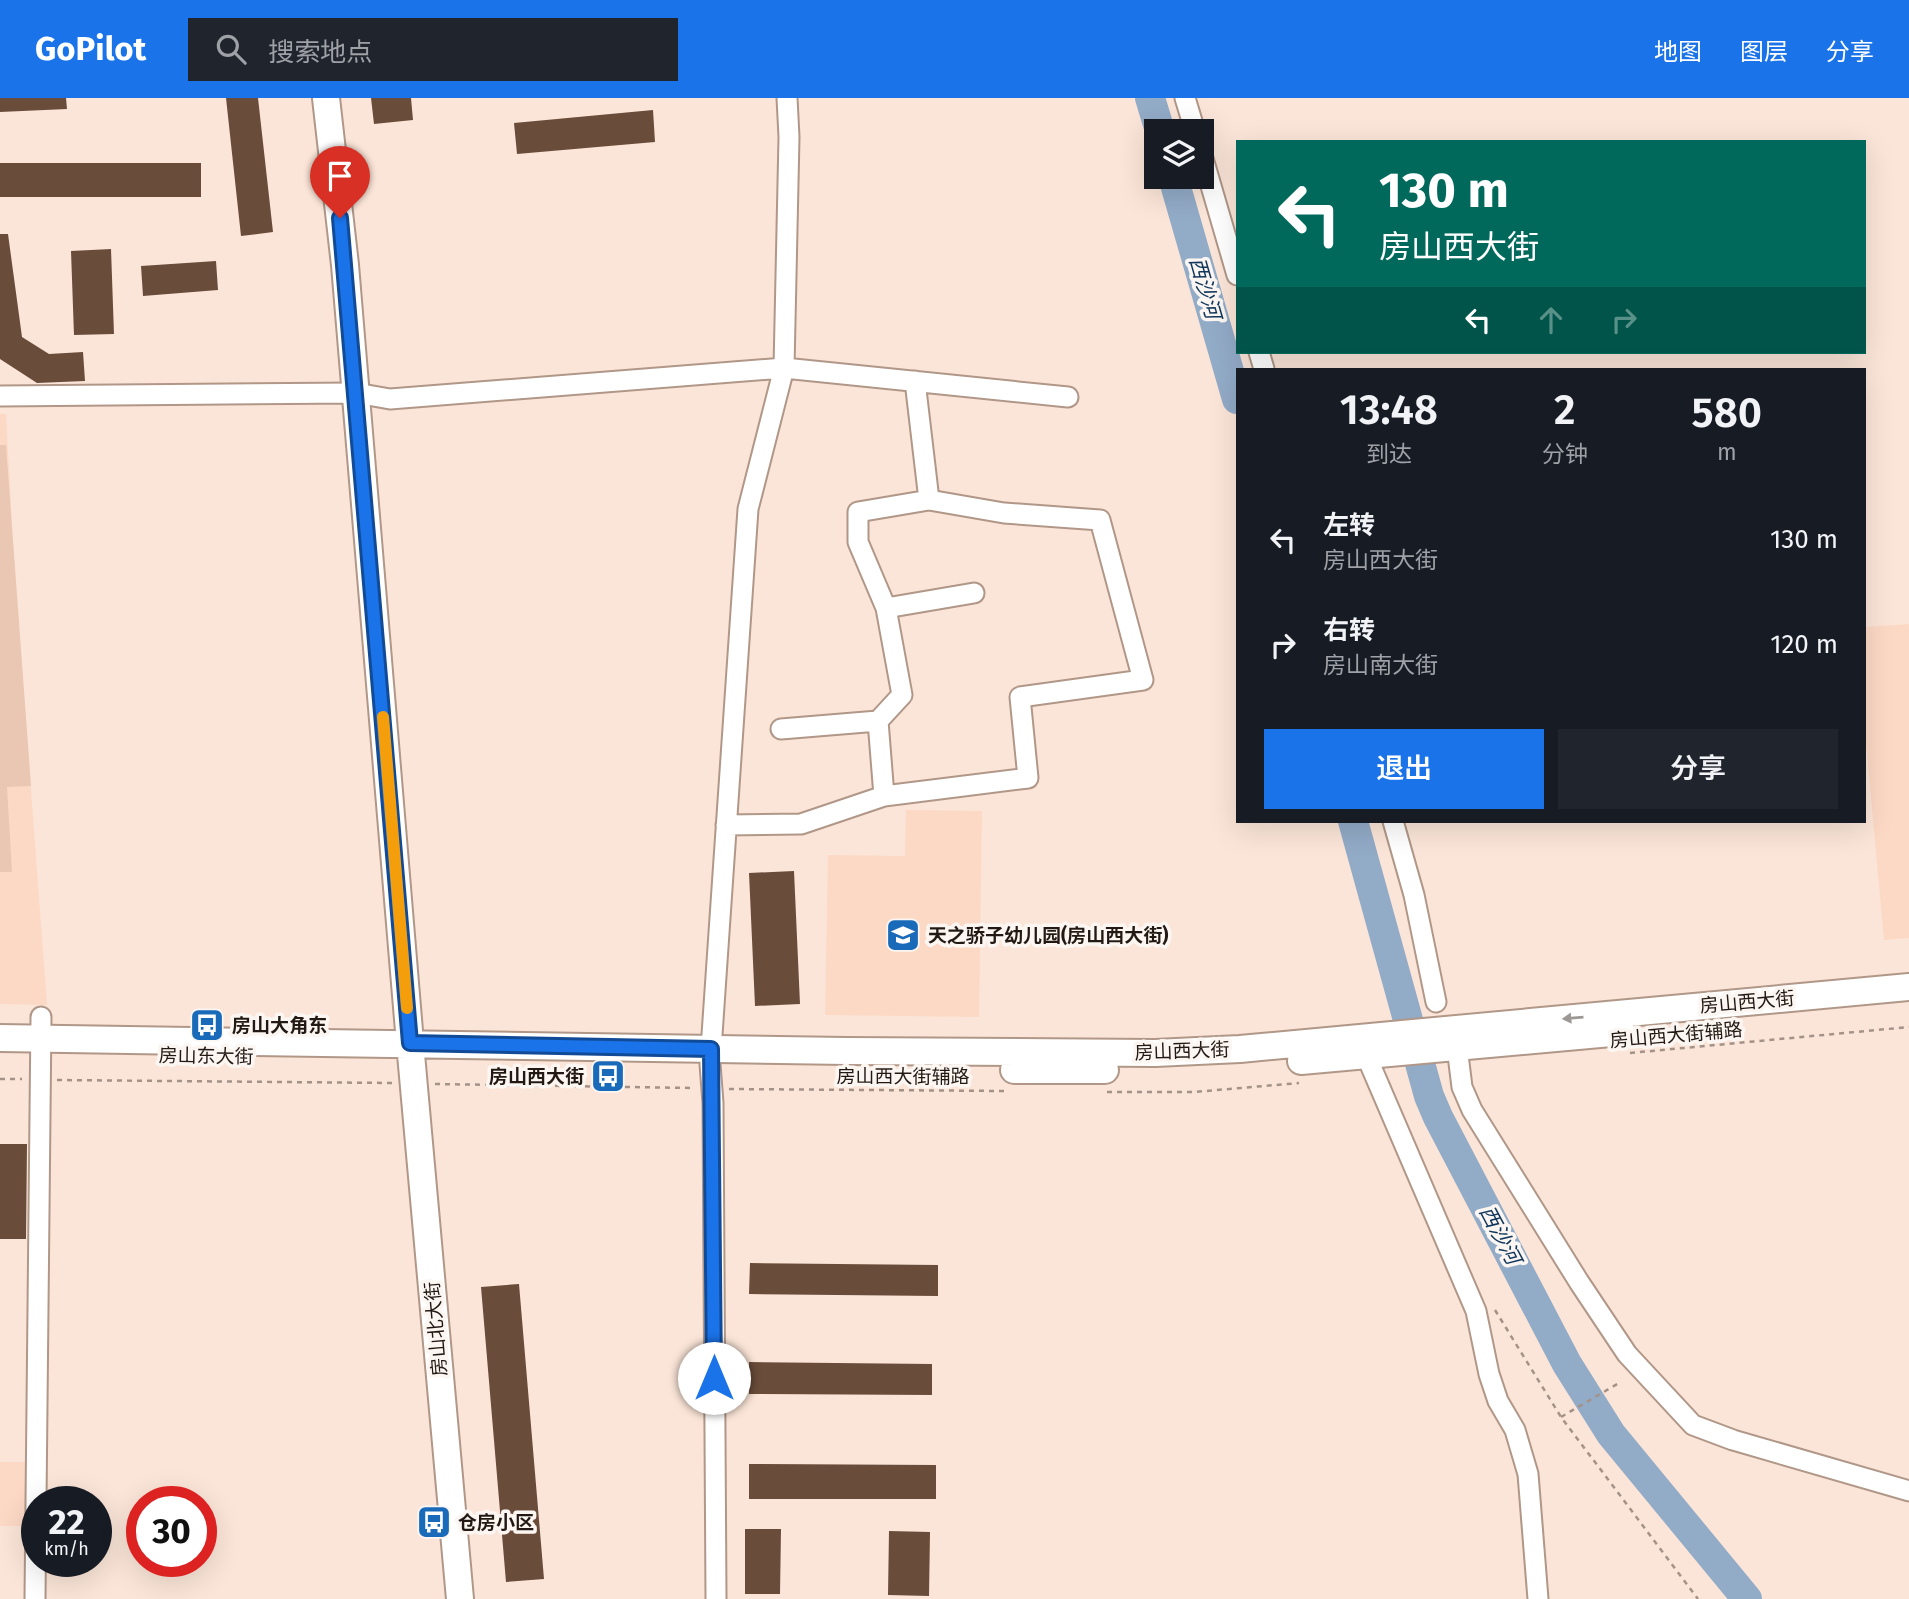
<!DOCTYPE html>
<html lang="zh">
<meta charset="utf-8">
<style>
:root{--surface:#171b24;--page:#20242c;--text:#f1f3f6;--muted:#9ea1a6;--accent:#1a73e8}
body{margin:0;font-family:"Fira Sans","Noto Sans SC",sans-serif;background:var(--page);color:var(--text);height:100vh;display:flex;flex-direction:column;font-size:26px;white-space:nowrap}
*{box-sizing:border-box;margin:0}
p{font-size:23px;color:var(--muted)}
.icon{flex:none;width:38px;height:38px;fill:none;stroke:currentColor;stroke-width:2;stroke-linecap:round;stroke-linejoin:round}
.map{position:relative;flex:1;overflow:hidden}
.details{position:absolute;left:1236px;top:270px;width:630px;height:455px;display:flex;flex-direction:column;background:var(--surface);border-radius:0px;box-shadow:0 7px 28px #0002}
.details>*{flex:none}
.banner{position:absolute;left:1236px;top:42px;width:630px;height:214px;border-radius:0px;box-shadow:0 7px 28px #0002;background:#00695c;color:#fff;overflow:hidden}
.fabs{position:absolute;left:1144px;top:21px;display:grid;gap:14px}
.fabs a{display:grid;place-items:center;width:70px;height:70px;border-radius:0px;background:var(--surface);box-shadow:0 7px 28px #0002;font-size:35px}
.speed{position:absolute;left:21px;top:1388px;display:flex;gap:14px;font-size:35px;font-weight:700;text-align:center}
.speed>*{display:grid;place-content:center;width:91px;height:91px;border-radius:50%;background:var(--surface);box-shadow:0 7px 28px #0002;line-height:1}
.speed small{font-size:18px;font-weight:400}
.speed .limit{border:10px solid #d22;background:#fff;color:#111}
.pin{position:absolute;display:grid;place-items:center;width:60px;height:60px;color:#fff;margin:-72px -30px;border-radius:50% 50% 50% 0;rotate:-45deg;box-shadow:0 0 7px #0007}
.pin .icon{rotate:45deg}
.me{position:absolute;width:77px;margin:-38px;rotate:0deg;stroke-linejoin:round;filter:drop-shadow(0 0 5px #0008)}
.turn{display:flex;align-items:center;gap:24px;height:147px;padding:0 28px;font-size:32px}
.turn .icon{width:91px;height:91px;stroke-width:2.5}
.turn b{display:block;font-size:49px;line-height:60px}
.lanes{display:flex;align-items:center;height:66px;padding:0 28px;background:#0003;justify-content:center;gap:35px;direction:ltr}
.lanes .off{opacity:.35}
.eta{display:flex;justify-content:space-evenly;align-items:center;height:119px;text-align:center}
.eta b{font-size:42px;font-weight:600;line-height:49px}
.action{display:flex;gap:14px;margin-top:auto;padding:14px 28px}
.action a{flex:1;height:80px;border-radius:0px;background:var(--accent);color:#fff;font-size:28px;font-weight:600;line-height:80px;text-align:center}
.action a+a{background:var(--page);color:var(--text)}
ul{padding:0;list-style:none}
li{display:flex;align-items:center;gap:21px;height:105px;padding:0 28px}
li div{flex:1}
li b{display:block;font-size:26px}
li em{font-style:normal}
header{display:flex;align-items:center;gap:42px;box-sizing:border-box;height:98px;padding:0 35px;background:var(--accent);color:#fff}
header strong{font-size:33px}
nav{display:flex;gap:38px;margin-inline-start:auto;font-size:24px}
.search{width:490px;height:63px;background:var(--page);display:flex;align-items:center;gap:18px;box-sizing:border-box;padding:0 24px;border-radius:0px;color:var(--muted);font-size:26px}
.map>svg:first-child{display:block}
.built{fill:#fcd9c5}
.green{fill:#eac7b3}
.lines{fill:none;stroke-linecap:round;stroke-linejoin:round}
.river{stroke:#92abc7;stroke-width:30}
.building{fill:#6a4c3a}
.minor-casing{stroke:#b09788;stroke-width:23}
.secondary-casing{stroke:#b09788;stroke-width:30}
.path{stroke:#a49289;stroke-width:2.5;stroke-dasharray:5 5;stroke-linecap:butt}
.minor{stroke:#fff;stroke-width:19}
.secondary{stroke:#fff;stroke-width:26}
.oneway{fill:#9c9895}
.route-casing{stroke:#114b97;stroke-width:18}
.route{stroke:#1a73e8;stroke-width:12}
.slow{stroke:#f59e0b;stroke-width:12}
.labels{text-anchor:middle;dominant-baseline:central;stroke-width:7;stroke-linejoin:round;paint-order:stroke}
.poi-label{font-size:19px;font-weight:bold;fill:#231914;stroke:#fbf6f2;text-anchor:start}
.street-label{font-size:19px;fill:#231914;stroke:#fbf6f2}
.water-label{font-size:21px;font-style:italic;fill:#11365c;stroke:#fbf6f2}
</style>
<header>
<strong>GoPilot</strong>
<div class="search"><svg class="icon" aria-label="search" viewBox="0 0 24 24"><circle cx="10" cy="10" r="6"/><path d="M15 15l6 6"/></svg>搜索地点</div>
<nav><a>地图</a><a>图层</a><a>分享</a></nav>
</header>
<div class="map">
<svg width="1909" height="1501" viewBox="0 0 1909 1501">
<rect width="100%" height="100%" fill="#fbe5d8"/>
<path class="built" d="M0,316h6l8,147 33,444 -47,-1z
M1909,526v314l-25,2 -20,-219v-94z
M906,712l76,1 -3,206 -154,-2 3,-160 77,1z
M0,1364h28l-1,64h-27z"/>
<path class="green" d="M0,347h6l25,341 -24,1 5,85h-12z"/>
<g class="lines">
<path class="river" d="M1150,0l10,33
M1173,79l64,222
M1353,723l76,275 9,21 129,247 44,70 136,165"/>
</g>
<path class="building" d="M0,0h66l1,11 -67,3z
M226,0h32l15,134 -32,4z
M371,0h40l2,22 -39,4z
M653,12l2,32 -138,12 -3,-31z
M0,65h201v34h-201z
M0,136h8l14,103 27,17 34,-2 2,29 -48,2 -37,-24z
M111,151l3,85 -40,1 -3,-84z
M216,163l2,29 -75,6 -2,-30z
M794,773l6,133 -45,2 -6,-133z
M0,1046h27l-1,95h-26z
M750,1165l188,2v31l-189,-2z
M519,1186l25,295 -38,3 -25,-295z
M749,1264l183,2v31l-183,-1z
M749,1366l187,1v34h-187z
M745,1431h36l-1,65h-35z
M889,1433l41,1 -1,64 -41,-1z"/>
<g class="lines">
<g class="minor-casing">
<path id="minor" d="M1185,0l10,33
M1202,57l35,120
M1259,254l5,17
M0,298l356,-3 34,6 394,-31 284,29
M886,510l88,-15
M781,631l97,-8
M884,698l-6,-75 24,-26 -16,-87 -28,-66v-30l71,-12
M1393,723l21,74 22,107
M726,727l75,-1 83,-28 144,-18 -8,-81 123,-17 -43,-160 -96,-7 -75,-13 -14,-119
M1457,949l5,40 10,23 107,172 48,72 66,71 40,15 176,51
M1366,957l110,256 13,63 9,27 17,29 13,44 10,125
M35,1501l6,-582
M716,1501l-3,-496 -3,-39 38,-555 36,-141 5,-231 -2,-39"/>
</g>
<g class="secondary-casing">
<path id="secondary" d="M326,0l19,167 65,778 50,556
M0,940l846,13 309,2 85,-4 669,-62
M1301,963l321,-29
M1014,972h91"/>
</g>
<path class="path" d="M1630,955l279,-26
M0,981h22
M57,982l336,3
M435,986l259,4
M729,991l277,2
M1107,994h87l105,-9
M1495,1212l66,107 137,182
M1561,1319l58,-34"/>
<use href="#minor" class="minor"/>
<use href="#secondary" class="secondary"/>
</g>
<defs><path id="oneway-solid" d="M-6-.8H1V-3.2L6.5 0L1 3.2V.8H-6Z" transform="scale(1.75)"/></defs>
<use class="oneway" href="#oneway-solid" transform="translate(1573 920) rotate(175)"/>
<g class="lines">
<g class="route-casing">
<path id="route" d="M340,120l70,825 301,6 3,329"/>
</g>
<use href="#route" class="route"/>
<path class="slow" d="M383,619l24,291"/>
</g>
<defs>
<g id="school-square" transform="scale(1.75)"><rect x="-9" y="-9" width="18" height="18" rx="4" fill="#196ab8" stroke="#fbf6f2"/><path d="M0-5L7-2L0 1L-7-2ZM-4 1L0 2.5L4 1V4Q0 6-4 4Z" fill="#fff"/></g>
<g id="bus-square" transform="scale(1.75)"><rect x="-9" y="-9" width="18" height="18" rx="4" fill="#196ab8" stroke="#fbf6f2"/><path d="M-5-6H5V4H4V6H2V4H-2V6H-4V4H-5ZM-3.5-4V0h7V-4ZM-3.5 1.2v1.5H-2V1.2ZM2 1.2v1.5H3.5V1.2Z" fill="#fff"/></g>
</defs>
<g fill-rule="evenodd">
<use href="#school-square" x="903" y="837"/>
<use href="#bus-square" x="207" y="927"/>
<use href="#bus-square" x="608" y="978"/>
<use href="#bus-square" x="434" y="1424"/>
</g>
<g class="labels">
<g class="poi-label">
<text x="928" y="837">天之骄子幼儿园(房山西大街)</text>
<text x="232" y="927">房山大角东</text>
<text x="584" y="978" text-anchor="end">房山西大街</text>
<text x="458" y="1424">仓房小区</text>
</g>
<g class="street-label">
<text transform="translate(1747 904) rotate(-5)">房山西大街</text>
<text transform="translate(1676 937) rotate(-5)">房山西大街辅路</text>
<text transform="translate(1182 953) rotate(-2)">房山西大街</text>
<text transform="translate(206 958) rotate(1)">房山东大街</text>
<text x="903" y="978">房山西大街辅路</text>
<text transform="translate(436 1231) rotate(-95)">房山北大街</text>
</g>
<g class="water-label">
<text transform="translate(1205 190) rotate(74)">西沙河</text>
<text transform="translate(1500 1137) rotate(62)">西沙河</text>
</g>
</g>
</svg>
<div class="fabs">
<a><svg class="icon" aria-label="layers" viewBox="0 0 24 24"><path d="M12 4l9 5-9 5-9-5zM3 14l9 5 9-5"/></svg></a>
</div>
<div class="speed"><div>22<small>km/h</small></div><div class="limit">30</div></div>
<div class="pin" style="left:340px;top:120px;background:#d93025"><svg class="icon" aria-label="arrive" viewBox="0 0 24 24"><path d="M6 21V4h12l-3 4 3 4H6"/></svg></div>
<svg class="me" style="left:714px;top:1280px" viewBox="-20 -20 40 40"><circle r="19" fill="#fff"/><path d="M0-13L10 11 0 6-10 11z" fill="#1a73e8"/></svg>
<div class="banner">
<div class="turn"><svg class="icon" aria-label="left" viewBox="0 0 24 24"><path d="M17 20v-9H6M10 6l-5 5 5 5"/></svg><div><b>130 m</b>房山西大街</div></div>
<div class="lanes"><svg class="icon" aria-label="left" viewBox="0 0 24 24"><path d="M17 20v-9H6M10 6l-5 5 5 5"/></svg><svg class="icon off" aria-label="ahead" viewBox="0 0 24 24"><path d="M12 20V5M6 11l6-6 6 6"/></svg><svg class="icon off" aria-label="right" viewBox="0 0 24 24"><path d="M7 20v-9h11M14 6l5 5-5 5"/></svg></div>
</div>
<section class="details">
<div class="eta">
<div><b>13:48</b><p>到达</p></div>
<div><b>2</b><p>分钟</p></div>
<div><b>580</b><p>m</p></div>
</div>
<ul>
<li><svg class="icon" aria-label="left" viewBox="0 0 24 24"><path d="M17 20v-9H6M10 6l-5 5 5 5"/></svg><div><b>左转</b><p>房山西大街</p></div><em>130 m</em></li>
<li><svg class="icon" aria-label="right" viewBox="0 0 24 24"><path d="M7 20v-9h11M14 6l5 5-5 5"/></svg><div><b>右转</b><p>房山南大街</p></div><em>120 m</em></li>
</ul>
<div class="action"><a>退出</a><a>分享</a></div>
</section>
</div>
